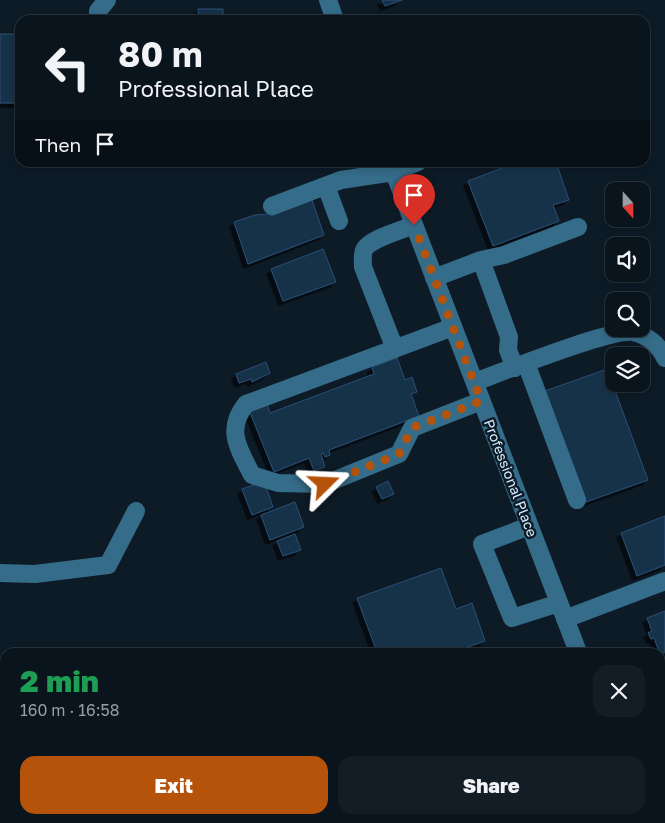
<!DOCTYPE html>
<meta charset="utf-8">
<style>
:root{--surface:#0a141d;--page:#131d26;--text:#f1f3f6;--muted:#999ea4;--line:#2a333b;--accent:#b45309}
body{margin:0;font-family:"Golos Text",sans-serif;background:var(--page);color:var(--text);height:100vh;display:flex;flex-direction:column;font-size:19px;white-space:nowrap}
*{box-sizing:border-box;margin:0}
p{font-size:16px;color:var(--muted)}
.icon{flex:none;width:28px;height:28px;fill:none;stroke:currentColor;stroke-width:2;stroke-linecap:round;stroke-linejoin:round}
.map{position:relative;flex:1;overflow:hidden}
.details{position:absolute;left:0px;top:648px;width:665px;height:176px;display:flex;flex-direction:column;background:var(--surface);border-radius:15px 15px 0 0;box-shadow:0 2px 8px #0003,0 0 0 1px var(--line)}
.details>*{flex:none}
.hud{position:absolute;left:15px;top:15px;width:635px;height:152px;border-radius:15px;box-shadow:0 2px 8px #0003,0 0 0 1px var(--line);background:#0a141d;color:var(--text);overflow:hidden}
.needle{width:32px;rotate:159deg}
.controls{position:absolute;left:605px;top:182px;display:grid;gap:10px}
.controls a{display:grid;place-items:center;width:45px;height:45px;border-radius:10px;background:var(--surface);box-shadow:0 2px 8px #0003,0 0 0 1px var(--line);font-size:25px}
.pin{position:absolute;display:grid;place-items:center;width:42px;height:42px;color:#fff;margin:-51px -21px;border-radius:50% 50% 50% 0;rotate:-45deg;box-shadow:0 0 5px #0007}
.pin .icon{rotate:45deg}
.me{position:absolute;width:55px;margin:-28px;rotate:69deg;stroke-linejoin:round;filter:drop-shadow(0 0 4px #0008)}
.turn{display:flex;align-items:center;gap:18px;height:105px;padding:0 20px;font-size:22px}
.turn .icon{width:65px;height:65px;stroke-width:2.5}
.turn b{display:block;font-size:35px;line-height:42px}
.then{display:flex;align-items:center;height:48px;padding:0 20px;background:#0003;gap:10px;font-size:19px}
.round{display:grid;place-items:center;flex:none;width:52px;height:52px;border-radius:15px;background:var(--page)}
.headline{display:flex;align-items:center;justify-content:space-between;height:85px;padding:0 20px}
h1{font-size:30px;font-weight:800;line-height:38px;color:#1e9e55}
.button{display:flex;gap:10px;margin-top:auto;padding:10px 20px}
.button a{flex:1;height:58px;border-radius:15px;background:var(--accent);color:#fff;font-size:20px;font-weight:800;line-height:58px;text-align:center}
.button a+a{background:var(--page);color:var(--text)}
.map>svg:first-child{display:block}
.building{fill:#183049;stroke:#294f77;filter:url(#shadow)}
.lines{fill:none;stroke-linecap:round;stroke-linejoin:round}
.minor{stroke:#356c89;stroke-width:18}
.route{stroke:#b45309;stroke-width:9;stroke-dasharray:0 16.2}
.labels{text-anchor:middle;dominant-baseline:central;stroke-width:5;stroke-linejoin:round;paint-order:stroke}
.street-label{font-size:14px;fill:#d4ecff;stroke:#0d1b27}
</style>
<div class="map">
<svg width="665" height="823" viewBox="0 0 665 823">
<defs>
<filter id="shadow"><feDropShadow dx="-4.5" dy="4.5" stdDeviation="0" flood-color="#0009"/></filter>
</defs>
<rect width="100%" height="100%" fill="#0d1b27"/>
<path class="building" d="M382,0h20l-17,6z
M198,9h25v11h-24z
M0,34h20v69h-20z
M518,162h38l13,38 -16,5 6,16 -66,25 -25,-65z
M312,200l12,35 -76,29 -14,-42 21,-7 15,-1 1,2z
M323,249l13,33 -53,19 -12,-32z
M397,358l8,22 7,-3 5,15 -6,2 8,22 -90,34 1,5 -5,2 -2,-4 -2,1 4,13 -11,4 -5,-13 -35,14 -25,-62 18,-6 3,9 104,-39 -2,-7z
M266,362l4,11 -18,9 -1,-3 -12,4 -3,-9z
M607,369l41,111 -62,22 -41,-111z
M264,481l9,26 -21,8 -10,-26z
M388,481l6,13 -12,5 -6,-12z
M295,502l9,25 -34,13 -9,-25z
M665,516v49l-28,11 -16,-43z
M295,534l6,16 -18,6 -6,-15z
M441,568l15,41 16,-6 13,38 -32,11h-76l-20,-54z
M665,611v41l-5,2 -6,-16 -3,1 -3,-6 4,-2 -5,-13z
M0,725h5v94h11l-1,4h-15z
M151,819h100l1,4h-108v-2z
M296,819h39l2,4h-39z"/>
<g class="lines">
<path class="minor" d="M328,0l7,20
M98,20v-9l9,-11
M390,162l188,490
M326,186l13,35
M272,206l69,-26 53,-8 24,-10
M481,260l28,77 -1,13 7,18
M434,278l47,-18 23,-5 74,-28
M453,327l-207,77c-21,26 -7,45 6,71l26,8 47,1 74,-30 13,-26 69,-27
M395,349l-32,-82c0,-6 -1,-12 1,-17 5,-11 38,-20 50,-25
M526,363l51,137
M475,382c27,-10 137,-54 158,-50 14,3 26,13 32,26
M529,526l-47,18 30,74 47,-15
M0,573l35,1 73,-9 28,-54
M565,619l100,-38
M660,695l5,-2
M100,819v4
M421,819l2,4
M641,819l2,4"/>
</g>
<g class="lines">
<path class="route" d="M325,484l74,-30 13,-26 69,-27 -67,-176"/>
</g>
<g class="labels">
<g class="street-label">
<text transform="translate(511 478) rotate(69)">Professional Place</text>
</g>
</g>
</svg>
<div class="controls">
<a><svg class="needle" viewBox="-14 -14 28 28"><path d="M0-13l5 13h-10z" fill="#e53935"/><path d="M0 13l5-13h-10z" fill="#999ea4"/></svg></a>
<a><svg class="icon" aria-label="sound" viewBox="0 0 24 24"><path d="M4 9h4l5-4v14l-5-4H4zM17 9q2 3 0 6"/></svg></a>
<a><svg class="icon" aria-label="search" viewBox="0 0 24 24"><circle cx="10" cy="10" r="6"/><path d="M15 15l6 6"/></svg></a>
<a><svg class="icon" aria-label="layers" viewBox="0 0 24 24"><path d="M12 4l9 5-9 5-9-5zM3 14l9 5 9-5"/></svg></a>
</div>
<div class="pin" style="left:414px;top:225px;background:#d93025"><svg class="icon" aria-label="arrive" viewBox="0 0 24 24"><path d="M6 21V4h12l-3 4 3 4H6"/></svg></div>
<svg class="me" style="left:325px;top:484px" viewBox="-20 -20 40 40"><path d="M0-17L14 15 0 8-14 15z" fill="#b45309" stroke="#fff" stroke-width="4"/></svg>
<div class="hud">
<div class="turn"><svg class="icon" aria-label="left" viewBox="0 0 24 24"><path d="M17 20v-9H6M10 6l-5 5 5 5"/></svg><div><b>80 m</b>Professional Place</div></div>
<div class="then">Then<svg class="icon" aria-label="arrive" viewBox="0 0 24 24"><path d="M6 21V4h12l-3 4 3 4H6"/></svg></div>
</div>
<section class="details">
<div class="headline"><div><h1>2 min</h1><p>160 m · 16:58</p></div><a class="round"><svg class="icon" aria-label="close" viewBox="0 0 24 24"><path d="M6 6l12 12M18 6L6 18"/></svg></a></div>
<div class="button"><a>Exit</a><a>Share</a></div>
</section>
</div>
